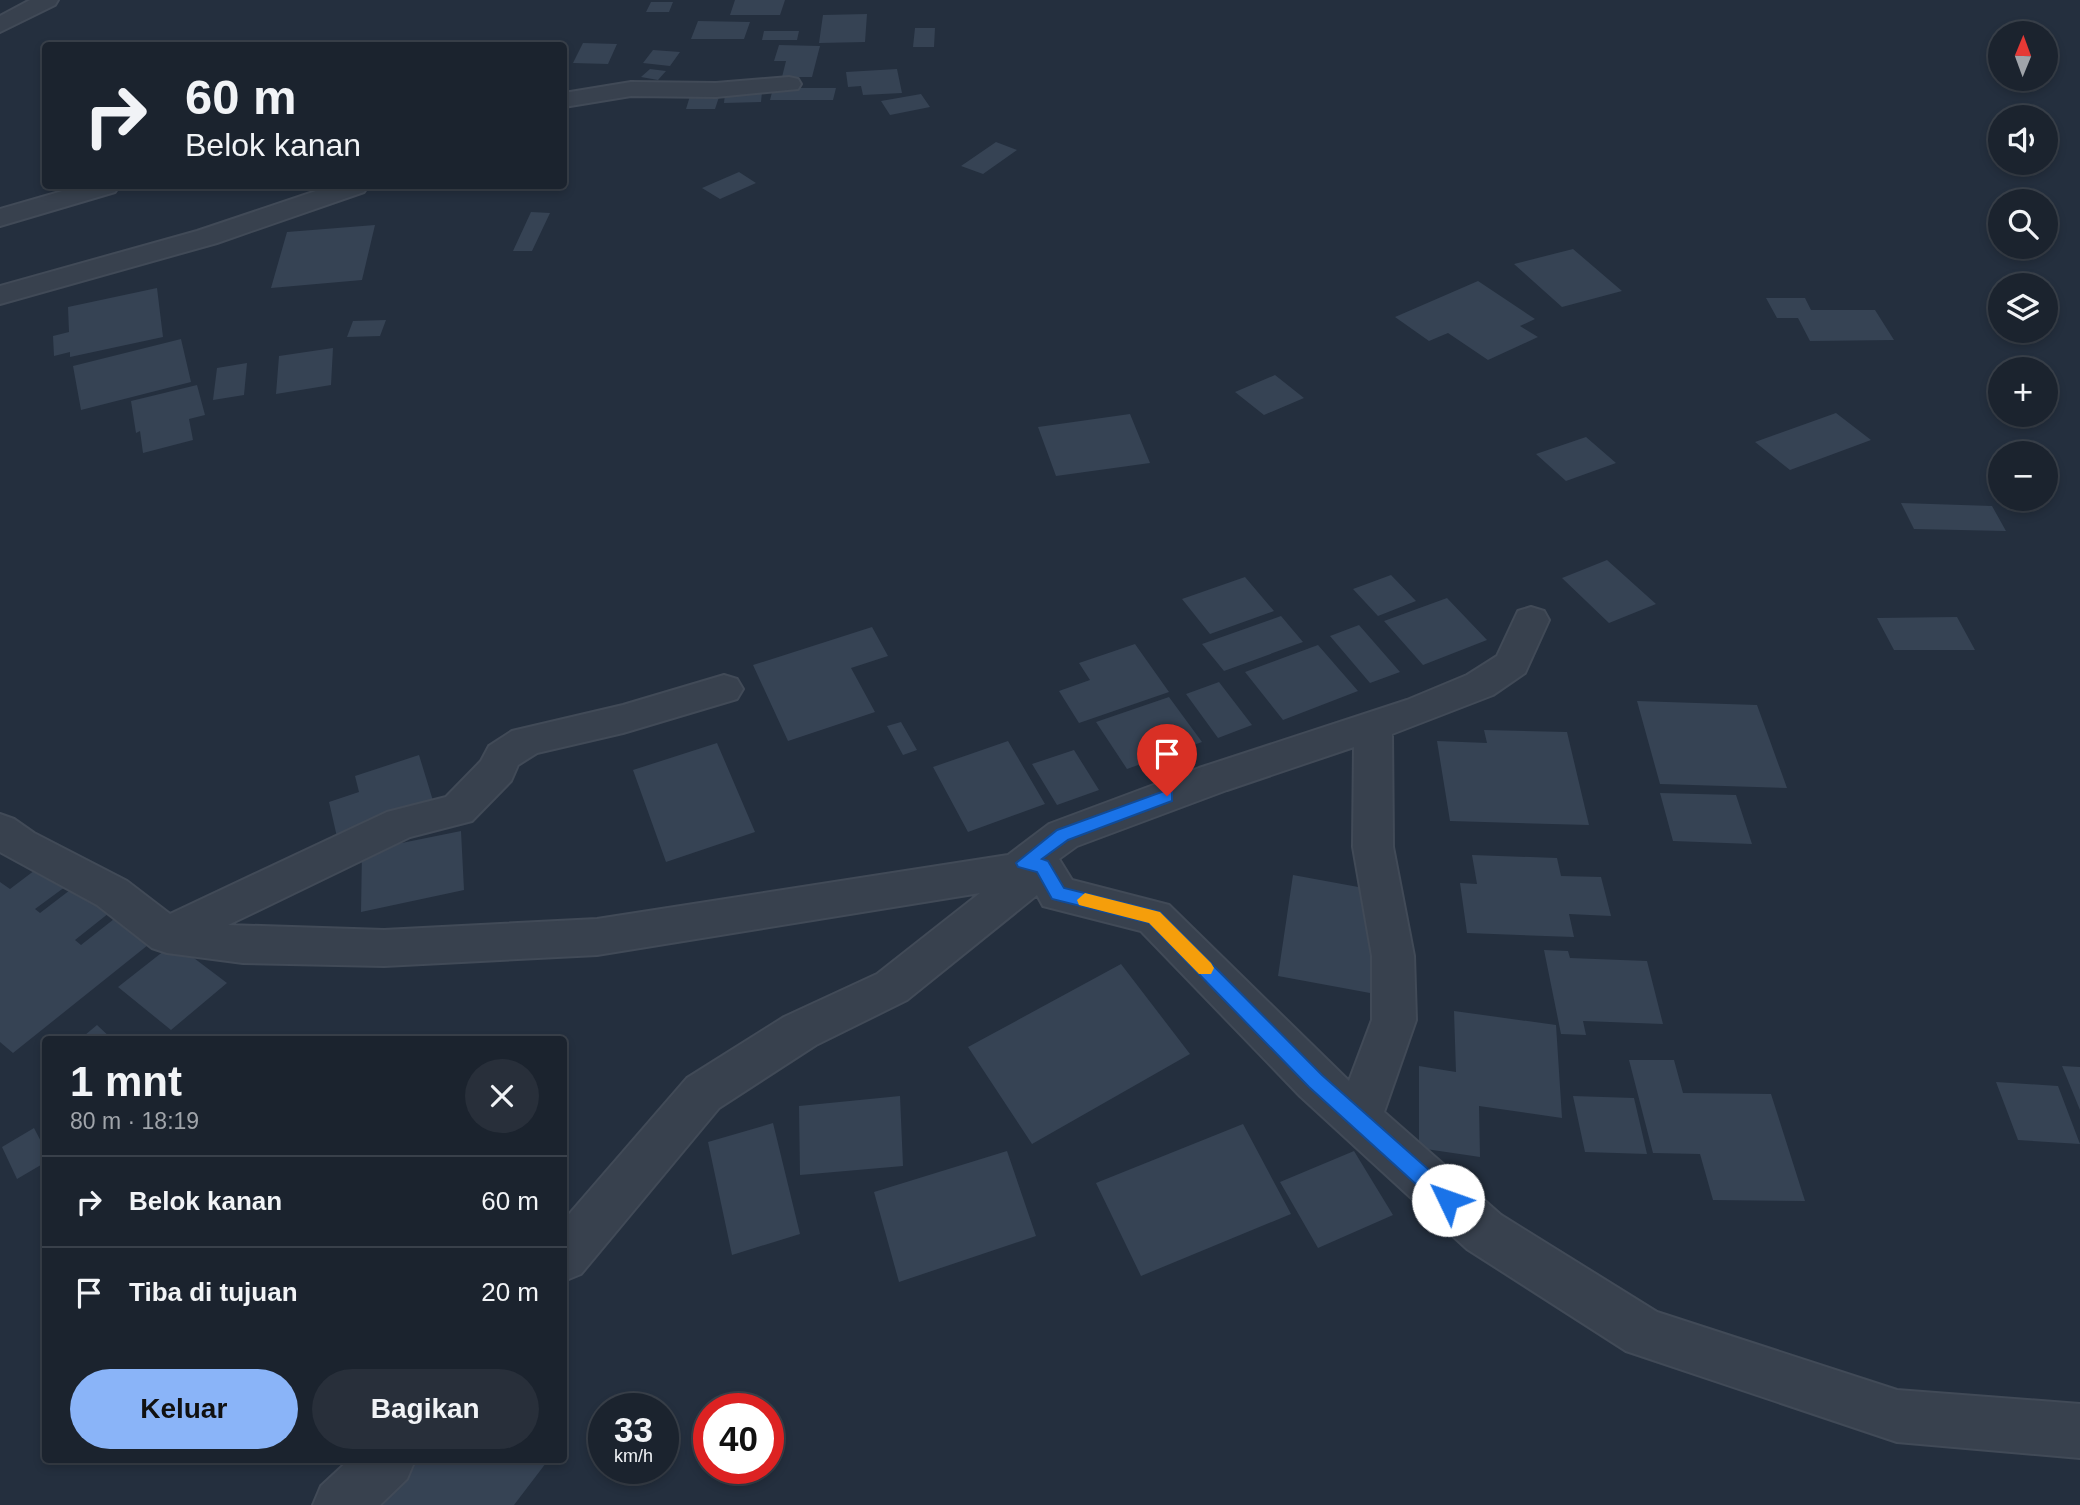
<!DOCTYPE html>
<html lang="id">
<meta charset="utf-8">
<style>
:root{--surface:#1b232e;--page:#282f3a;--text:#f1f3f6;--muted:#a0a4aa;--line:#39404a;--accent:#8ab4f8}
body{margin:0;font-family:Helvetica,sans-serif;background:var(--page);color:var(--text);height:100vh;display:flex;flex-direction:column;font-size:26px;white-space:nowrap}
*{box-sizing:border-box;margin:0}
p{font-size:23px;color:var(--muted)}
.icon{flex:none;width:38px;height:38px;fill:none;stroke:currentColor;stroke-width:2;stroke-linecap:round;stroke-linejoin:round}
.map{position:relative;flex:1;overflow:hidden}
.sheet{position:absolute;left:42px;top:1036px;width:525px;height:427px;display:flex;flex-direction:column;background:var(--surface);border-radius:7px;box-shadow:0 4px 10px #0003,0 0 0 2px var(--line)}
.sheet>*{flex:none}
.banner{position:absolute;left:42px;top:42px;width:525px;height:147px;border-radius:7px;box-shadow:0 4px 10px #0003,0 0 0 2px var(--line);background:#1b232e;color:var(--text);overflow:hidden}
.needle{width:46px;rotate:1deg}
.fabs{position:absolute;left:1988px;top:21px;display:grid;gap:14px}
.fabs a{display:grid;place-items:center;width:70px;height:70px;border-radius:50%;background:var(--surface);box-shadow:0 4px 10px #0003,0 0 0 2px var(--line);font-size:35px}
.speed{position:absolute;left:588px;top:1393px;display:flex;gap:14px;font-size:35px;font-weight:700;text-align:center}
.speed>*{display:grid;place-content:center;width:91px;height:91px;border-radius:50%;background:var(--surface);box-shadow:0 4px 10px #0003,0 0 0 2px var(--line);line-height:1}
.speed small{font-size:18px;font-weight:400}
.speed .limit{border:10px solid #d22;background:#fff;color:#111}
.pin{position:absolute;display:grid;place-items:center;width:60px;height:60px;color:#fff;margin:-72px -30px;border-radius:50% 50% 50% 0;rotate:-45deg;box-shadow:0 0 7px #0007}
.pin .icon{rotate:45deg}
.me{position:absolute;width:77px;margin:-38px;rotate:312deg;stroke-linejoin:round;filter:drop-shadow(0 0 5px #0008)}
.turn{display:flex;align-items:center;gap:24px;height:147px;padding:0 28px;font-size:32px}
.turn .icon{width:91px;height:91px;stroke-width:2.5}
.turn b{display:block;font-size:49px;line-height:60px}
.round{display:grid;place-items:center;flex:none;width:74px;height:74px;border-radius:37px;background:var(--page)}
.summary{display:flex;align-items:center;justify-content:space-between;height:119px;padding:0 28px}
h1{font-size:42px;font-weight:700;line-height:52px}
.button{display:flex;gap:14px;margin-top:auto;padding:14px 28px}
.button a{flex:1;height:80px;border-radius:42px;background:var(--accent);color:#111;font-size:28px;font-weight:700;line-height:80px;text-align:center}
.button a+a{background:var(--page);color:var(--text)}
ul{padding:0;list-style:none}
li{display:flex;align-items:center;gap:21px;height:91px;padding:0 28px;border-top:2px solid var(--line)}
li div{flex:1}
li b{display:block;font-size:26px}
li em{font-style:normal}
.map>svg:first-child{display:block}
.building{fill:#364354}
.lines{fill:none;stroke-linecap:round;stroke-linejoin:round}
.minor-casing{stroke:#414a57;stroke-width:4}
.minor{fill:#38414e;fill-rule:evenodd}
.route{fill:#1a73e8;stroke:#114b97;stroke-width:2}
.slow{fill:#f59e0b}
</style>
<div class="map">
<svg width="2080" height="1505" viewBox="0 0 2080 1505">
<rect width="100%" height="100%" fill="#242f3e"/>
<path class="building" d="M735,0h50l-5,15h-50z
M651,2h22l-4,10h-23z
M867,14l-2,28 -46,1 4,-28z
M698,21l52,1 -6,17h-53z
M915,28h20l-1,19h-21z
M764,31h35l-2,9h-35z
M583,43l34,1 -9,20 -35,-1z
M779,45l41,1 -8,31h-30l4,-16h-12z
M653,50l27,2 -10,14 -27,-3z
M650,69l16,2 -8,9 -17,-3z
M897,69l5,24 -39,2 -2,-9 -13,1 -2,-15z
M773,88h63l-3,12h-63z
M762,92l-1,10 -37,1 1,-10z
M921,94l9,13 -40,8 -9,-14z
M690,96l29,1 -4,12h-29z
M996,142l21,8 -34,24 -22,-8z
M739,172l17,11 -36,16 -18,-11z
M531,212l19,1 -18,38h-19z
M375,225l-13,55 -91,8 16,-56z
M1573,249l49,42 -60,16 -48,-43z
M1478,281l57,38 -15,7 18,11 -50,23 -40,-27 -19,8 -34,-24z
M157,288l6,49 -93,20v-5l-16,4 -1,-20 16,-4 -1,-25z
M1766,298h39l6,12h64l19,30 -84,1 -12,-23h-21z
M386,320l-6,16 -33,1 6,-16z
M181,339l10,43 -110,28 -8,-44z
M333,348l-2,37 -55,9 3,-38z
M247,363l-3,32 -31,5 4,-32z
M1275,375l29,23 -40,17 -29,-23z
M197,385l8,30 -16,4 4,21 -50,13 -3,-22 -4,2 -5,-32z
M1836,413l35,27 -81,30 -35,-28z
M1130,414l20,49 -94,13 -18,-49z
M1586,437l30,26 -50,18 -30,-27z
M1901,503l91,3 14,25 -92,-2z
M1607,560l49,44 -47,19 -47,-45z
M1391,575l25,26 -38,15 -25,-27z
M1245,577l29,34 -64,23 -28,-35z
M1447,598l40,42 -64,25 -39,-44z
M1281,616l22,26 -79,29 -22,-27z
M1957,617l18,33h-81l-17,-32z
M1359,625l41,47 -30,11 -40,-47z
M872,627l16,29 -37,12 24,44 -87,29 -35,-76z
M1135,644l34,48 -90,31 -20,-32 31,-11 -11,-17z
M1318,645l40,46 -75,29 -38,-48z
M1219,682l33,43 -34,13 -32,-44z
M1169,697l33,45 -75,27 -31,-47z
M1637,701l120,4 30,83 -127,-4z
M901,722l16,28 -14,5 -16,-29z
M1484,730l83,2 22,93 -139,-4 -13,-80 50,2z
M1008,741l37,63 -77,28 -35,-65z
M717,743l38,89 -89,30 -33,-92z
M1074,750l25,40 -42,15 -25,-41z
M419,755l15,49 -97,33 -8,-35 30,-10 -4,-16z
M1660,793l76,2 16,49 -79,-3z
M461,831l3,59 -103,22 1,-61z
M1472,855l85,3 4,18 40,1 10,39 -42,-2 5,23 -107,-4 -7,-50 17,1z
M43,864l26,20 -34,25 5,4 34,-26 35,26 -34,27 6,5 33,-26 34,26 -135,108 -13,-11v-160l10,7z
M1293,875l87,16 -10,102 -92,-17z
M174,943l53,40 -56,47 -53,-43z
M1544,950l24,1 2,7 77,3 16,63 -80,-3 3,14 -25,-1z
M1121,964l69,90 -158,90 -64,-97z
M1454,1011l102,14 6,93 -83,-12 1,51 -61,-9v-82l37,6z
M97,1025l16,15h-34z
M1629,1060h45l9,33 88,1 34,107 -92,-1 -13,-46 -47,-1z
M2062,1066l18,1v43z
M1996,1082l62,4 22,58 -62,-4z
M900,1096l3,70 -103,9 -1,-69z
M1573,1096l61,2 13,56 -62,-2z
M773,1123l27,111 -68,21 -24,-113z
M1243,1124l48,90 -150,62 -45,-93z
M34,1128l12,23v11l-29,17 -15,-32z
M1007,1151l29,85 -137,46 -25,-90z
M1354,1151l39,64 -75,33 -38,-66z
M401,1460h139l6,3 -32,42h-150z"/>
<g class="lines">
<g class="minor-casing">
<path id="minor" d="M30,0h28l-3,5 -55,27v-16z
M789,77l9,2 3,5 -3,5 -82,8 -85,-1 -67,11v-14l67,-11 85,1z
M80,186h39l-4,6 -115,34v-17z
M331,186h37l-4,6 -147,51 -217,61v-18l197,-55z
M1531,607l13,4 5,9 -24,53 -32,22 -101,39 1,113 21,109 2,64 -32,92 117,103 156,97 240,78 183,14v54l-183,-16 -271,-91 -159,-102 -167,-153 -159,-165 -98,-25 -6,-11 -130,105 -91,45 -97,63 -138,166 -17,7v-61l123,-142 97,-61 93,-43 103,-81 -383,62 -213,11 -141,-3 -76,-10 -15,-5 -55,-43 -97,-53v-38l14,5 20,14 93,48 43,33 217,-102 59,-15 35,-36 8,-15 23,-15 111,-26 101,-30 13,4 6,10 -6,10 -114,34 -86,20 -19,12 -7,16 -39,40 -62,16 -182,88 156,5 213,-11 411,-64 41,-31 150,-56 208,-68 60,-25 30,-19 21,-45zM1354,747l-1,100 19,109v64l-23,61 -180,-176 -97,-25 -13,-21 18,-13 150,-56z
M349,1460h66l-8,19 -27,26h-67l8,-19z"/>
</g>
<use href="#minor" class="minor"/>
</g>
<path class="route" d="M1167,790l5,2v9l-104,39 -26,19 6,2 16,27 96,24 162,163 133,118 3,7 -3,7 -7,3 -7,-3 -132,-120 -160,-164 -97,-24 -15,-27 -19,-5 -2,-4 41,-33z"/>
<path class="slow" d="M1085,893l75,19 51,51 3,5 -3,6h-12l-50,-51 -70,-18 -2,-5z"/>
</svg>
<div class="fabs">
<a><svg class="needle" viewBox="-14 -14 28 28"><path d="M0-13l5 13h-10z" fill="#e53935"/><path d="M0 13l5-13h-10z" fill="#a0a4aa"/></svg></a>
<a><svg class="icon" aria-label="sound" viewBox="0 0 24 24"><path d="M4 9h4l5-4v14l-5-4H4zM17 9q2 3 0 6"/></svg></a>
<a><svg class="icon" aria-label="search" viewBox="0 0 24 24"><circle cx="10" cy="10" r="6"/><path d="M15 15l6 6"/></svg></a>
<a><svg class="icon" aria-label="layers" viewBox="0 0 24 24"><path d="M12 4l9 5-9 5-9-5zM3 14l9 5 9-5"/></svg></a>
<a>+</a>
<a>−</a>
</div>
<div class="speed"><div>33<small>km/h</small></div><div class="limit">40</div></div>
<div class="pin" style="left:1167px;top:796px;background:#d93025"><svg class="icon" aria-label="arrive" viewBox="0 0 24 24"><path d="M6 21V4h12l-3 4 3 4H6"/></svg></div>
<svg class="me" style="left:1448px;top:1200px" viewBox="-20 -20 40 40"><circle r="19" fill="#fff"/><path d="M0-13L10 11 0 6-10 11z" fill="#1a73e8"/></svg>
<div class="banner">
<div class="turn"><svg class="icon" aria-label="right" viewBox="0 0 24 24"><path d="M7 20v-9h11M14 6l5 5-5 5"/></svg><div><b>60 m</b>Belok kanan</div></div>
</div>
<section class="sheet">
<div class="summary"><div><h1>1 mnt</h1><p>80 m · 18:19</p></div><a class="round"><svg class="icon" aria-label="close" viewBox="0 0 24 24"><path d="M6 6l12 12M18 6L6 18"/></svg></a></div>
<ul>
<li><svg class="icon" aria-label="right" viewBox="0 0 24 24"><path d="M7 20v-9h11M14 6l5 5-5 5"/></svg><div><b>Belok kanan</b></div><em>60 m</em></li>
<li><svg class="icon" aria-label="arrive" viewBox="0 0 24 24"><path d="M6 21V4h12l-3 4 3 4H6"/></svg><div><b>Tiba di tujuan</b></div><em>20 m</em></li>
</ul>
<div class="button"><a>Keluar</a><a>Bagikan</a></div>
</section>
</div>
